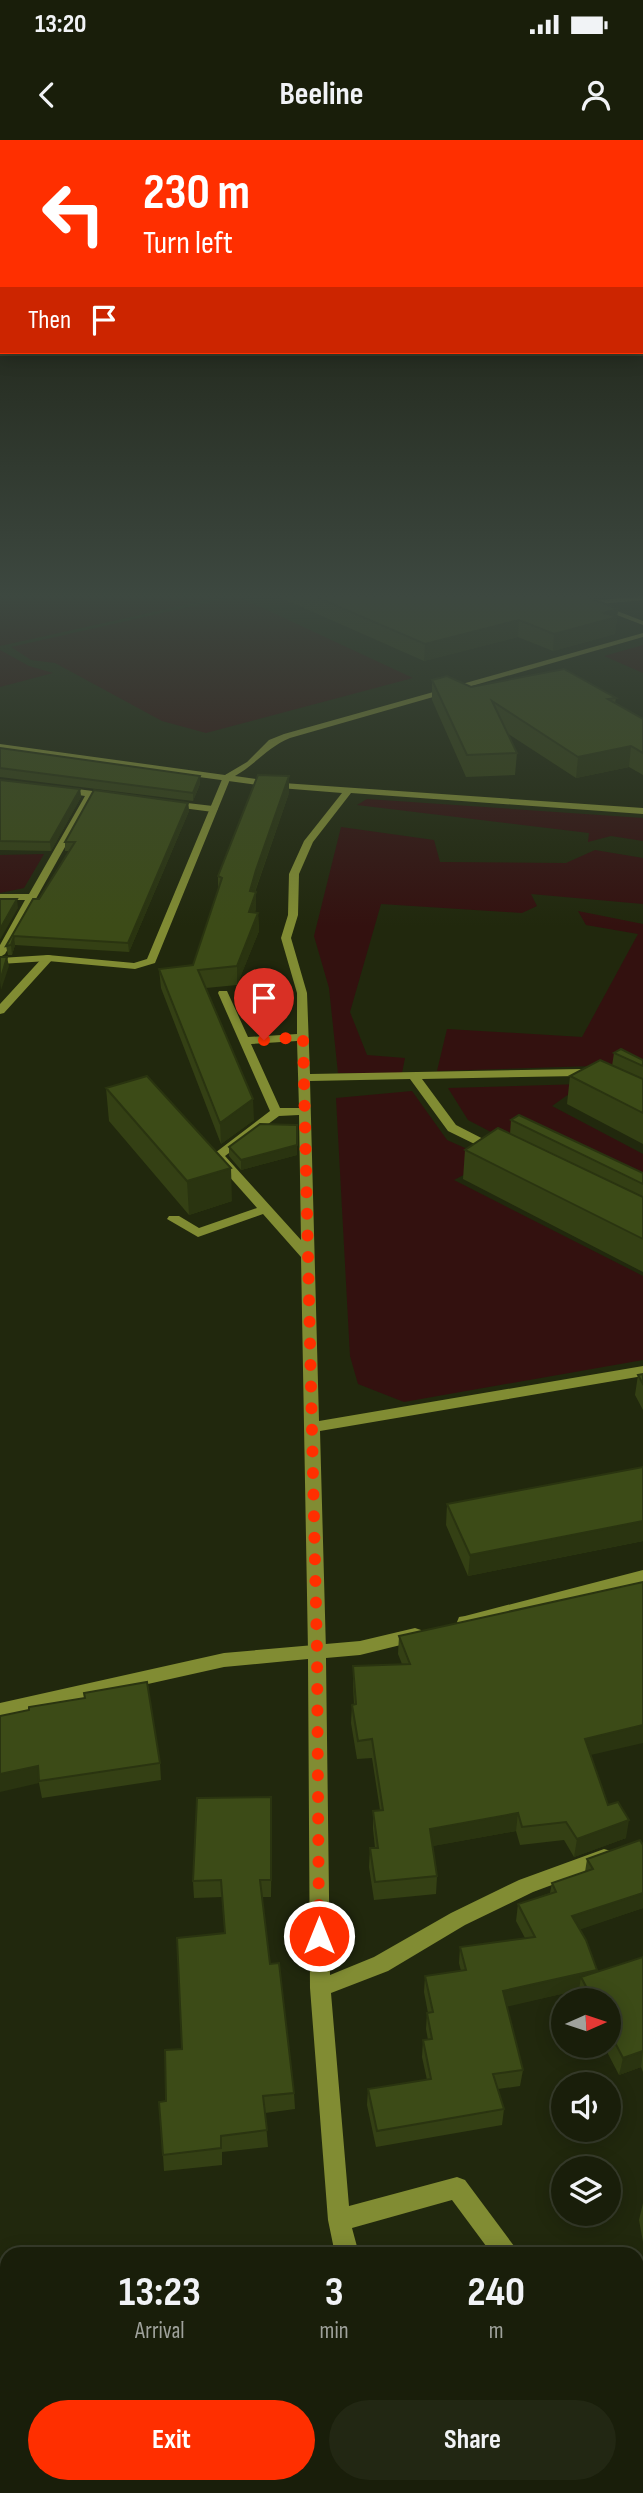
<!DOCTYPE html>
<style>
:root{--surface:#191e0a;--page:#222713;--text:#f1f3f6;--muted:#9fa29c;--line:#373c2b;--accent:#ff2f00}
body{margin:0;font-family:"Sofia Sans Condensed",sans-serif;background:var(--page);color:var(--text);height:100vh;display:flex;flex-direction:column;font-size:26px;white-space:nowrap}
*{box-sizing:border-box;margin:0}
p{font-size:23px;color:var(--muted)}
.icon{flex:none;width:38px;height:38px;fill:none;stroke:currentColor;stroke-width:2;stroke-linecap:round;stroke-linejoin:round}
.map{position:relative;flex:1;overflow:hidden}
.sheet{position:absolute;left:0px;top:2107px;width:644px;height:247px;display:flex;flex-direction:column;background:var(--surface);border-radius:21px 21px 0 0;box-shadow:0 4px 18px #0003,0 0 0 2px var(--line)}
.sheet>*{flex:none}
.top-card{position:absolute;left:0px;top:0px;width:644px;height:214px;box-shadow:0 4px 18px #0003,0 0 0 2px var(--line);background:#ff2f00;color:#fff;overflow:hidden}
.needle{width:46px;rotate:87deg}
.tools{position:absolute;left:551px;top:1848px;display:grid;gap:14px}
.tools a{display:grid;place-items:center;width:70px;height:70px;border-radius:50%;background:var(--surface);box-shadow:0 4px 18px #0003,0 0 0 2px var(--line);font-size:35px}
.pin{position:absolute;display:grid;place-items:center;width:60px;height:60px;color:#fff;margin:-72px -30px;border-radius:50% 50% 50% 0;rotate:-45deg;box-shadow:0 0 7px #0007}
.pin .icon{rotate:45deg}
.me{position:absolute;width:77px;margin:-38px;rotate:0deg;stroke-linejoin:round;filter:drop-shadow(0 0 5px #0008)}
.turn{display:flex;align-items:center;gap:24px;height:147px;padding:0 28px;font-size:32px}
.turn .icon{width:91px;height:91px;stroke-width:2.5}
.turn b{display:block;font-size:49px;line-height:60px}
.then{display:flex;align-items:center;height:66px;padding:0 28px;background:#0003;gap:14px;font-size:26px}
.eta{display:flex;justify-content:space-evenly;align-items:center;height:119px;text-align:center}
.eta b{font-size:42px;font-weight:700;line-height:49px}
.action{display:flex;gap:14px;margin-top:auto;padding:14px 28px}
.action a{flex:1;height:80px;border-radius:42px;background:var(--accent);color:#fff;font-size:28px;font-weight:700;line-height:80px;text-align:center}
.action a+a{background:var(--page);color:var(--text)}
.status{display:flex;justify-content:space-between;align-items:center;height:49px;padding:0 35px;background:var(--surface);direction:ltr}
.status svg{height:19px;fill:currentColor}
header{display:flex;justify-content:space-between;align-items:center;height:91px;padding:0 28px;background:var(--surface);font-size:32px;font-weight:700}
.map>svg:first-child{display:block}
.green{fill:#33110f}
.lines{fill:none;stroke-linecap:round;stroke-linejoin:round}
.service{fill:#818c33;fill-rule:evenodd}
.minor{fill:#818c33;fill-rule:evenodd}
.tertiary{fill:#818c33;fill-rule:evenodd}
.wall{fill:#344014}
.shaded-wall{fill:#2a3410}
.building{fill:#3c4b17;stroke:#2a3410;stroke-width:2}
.route{stroke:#ff2f00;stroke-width:12;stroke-dasharray:0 21.6}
</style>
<div class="status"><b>13:20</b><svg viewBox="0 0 49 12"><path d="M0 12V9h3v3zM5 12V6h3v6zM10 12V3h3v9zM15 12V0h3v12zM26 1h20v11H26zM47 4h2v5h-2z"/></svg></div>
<header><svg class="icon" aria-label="back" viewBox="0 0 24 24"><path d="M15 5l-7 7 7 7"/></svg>Beeline<svg class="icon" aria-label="person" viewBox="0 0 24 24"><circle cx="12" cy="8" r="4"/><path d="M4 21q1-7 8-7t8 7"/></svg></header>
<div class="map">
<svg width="643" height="2353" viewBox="0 0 643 2353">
<rect width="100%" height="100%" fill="#21280d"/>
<path class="green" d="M0,456h226l-226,50z
M237,456l176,82 -207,55 -44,-12 -107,-58 -24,-3 -20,-13z
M643,505v28l-39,-17z
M0,510l29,16 24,7 -53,14z
M367,659l276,19v23l-32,-5 -23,6 1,-9 -232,-28z
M341,687l93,13 6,22 126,1 29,-13 48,8v46l-112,-10 6,12 -15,7 -141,-9 -31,108 17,43 38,3 -3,15h-64l-9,-85 -15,-52z
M44,714l-20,34 -24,5v-38z
M578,771l65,13v168l-50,-26 -156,5 10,-42 135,8 56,-103 -52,-9z
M583,944l-31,22 91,48v58l-175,-92 -20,-32z
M412,951l35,49 45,20 -38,20 189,96v84l-239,42 -46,-18 -8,-28 -14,-258z"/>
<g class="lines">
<path class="service" d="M283,643l360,25v6l-292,-21 -38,49 -14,32 -1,41 -7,23 16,55 3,81 270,-5 22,11 -6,4 -18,-8 -156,3 34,46 41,21 2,3 -6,4 -45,-22 -38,-52 -100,2 9,340 324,-55v10l-323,55 6,220 -3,5 -6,2 -6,-2 -3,-5 -7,-394 -38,-43 -65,23 -31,-18 2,-3h10l20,12 58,-20 -46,-52 59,-45 -52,-118 1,-2h8l21,46 49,-3v-41l-16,-55 7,-23 1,-41 15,-33 38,-48 -62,-5v-4zM297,901l2,67h-19l-29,-64zM299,975l2,125 -76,-84 54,-40z"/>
<path class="minor" d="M567,456h11l12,5 53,-5v4l-44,4 44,17v4z
M643,493v4l-353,101c-21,8 -35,27 -55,38l41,6 1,2 -4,3 -273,-37v-6l225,31 22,-13 22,-22 15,-6z
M62,647l46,6 4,3 -4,3 -15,-2 -88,157 -5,3v-12l25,-45h-25v-6h29l56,-98 -26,-4v-4z
M170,661l43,5 5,3 -5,3 -46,-6v-4z
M48,815l4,1v4l-48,53 -4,1v-10l44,-48z
M643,1430v12l-178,46 -6,-1 -2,-5 2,-5 6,-1z
M415,1488l6,2 3,5 -3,5 -61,15 -34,3 4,317 44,-18 77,-44 68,-33 85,-31 7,2 3,6 -3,6 -78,29 -68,33 -77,46 -57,22 18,213 108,-29 8,3 49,66 4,8h-26l-40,-54 -100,28 7,26h-24l-7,-34 -18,-232 -2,-329 -84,8 -224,50v-14l224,-50 136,-12z
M637,2345l3,8h-26l-2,-6z
M10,2347h37l-3,6h-37z
M384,2347h26l1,6h-26z"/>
<path class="tertiary" d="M227,634l4,3 -76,186 -20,6 -87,-8 -48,3v-6l48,-3 86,8 13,-4 76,-182z"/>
</g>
<path class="wall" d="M277,456h308l33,13 -3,25 -62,17 -35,-14 -94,24z
M432,540l39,7 145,11 -1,5 28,16v56l-14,-8 -53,11 -69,-45 10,20 -2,22 -49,2 -34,-77z
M0,608l200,36 -7,17 -193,-24z
M0,640l80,9 1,8 -30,54 -51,-1z
M289,653l-34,99v20l3,1 1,18 -22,54 -31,3 48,132 -33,24 -60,-156 -2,-19 34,-4 25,-76v-13z
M188,663l1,8 -60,141 -114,-7 -3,10h-4l-2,-9 33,-47 31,-48h-5v-9z
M614,913l29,7v84l-76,-40 3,-28 42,-10z
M106,948l126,113 -43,14 -80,-94z
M511,980l132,53v99l-180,-93 2,-29 45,-16z
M229,1007l68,8 -56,15 -12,-14z
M643,1234v36l-8,-15 3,-20z
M643,1327v74l-175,35 -22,-51 1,-21z
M399,1496l192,119 17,50 18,33 -52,19 -10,-17 -44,5 -4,-14 -84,15 5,30 -1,18 -62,6 -5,-33 1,-19h5l-2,-19v-18l7,-1 -8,-52 -15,1 -6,-36 1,-18h2l-1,-21v-18l49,-2 -4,-10z
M0,1576l160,47 1,17 -119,18 -3,-15z
M272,1675l-1,82h-9l8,67 24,129 1,16 -30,4 3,34 -46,5v13l-58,6 -1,-16 3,-54 16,-52 43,-116 -3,-36 -28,1 -1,-17z
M587,1719l56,49 -63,21 17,41v2l46,-15v115l-2,-5 -22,8 -15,-29h5v-46h-28l-2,-5v-5l-72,16 16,64 -3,16 -22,3 6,20 -2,16 -126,22 -9,-42 1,-16 59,-9 -5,-23 1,-17h5l-2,-11 1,-16h1l-4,-21 1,-16 36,-5 -2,-8 1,-16 65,-9 -9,-17 2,-17 32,-11 2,-10 33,-11z
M643,2063v39l-4,-22z
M217,2347h115l2,6h-115z
M469,2347h105l3,6h-106z"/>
<path class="shaded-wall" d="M618,469l-3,25 -62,17 1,-17 50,-21z
M519,480l-1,17 -94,24 1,-17z
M631,606l-2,21 -53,11 2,-21z
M200,636v8l-7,17v-8z
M289,636v17l-33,95 -3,13 3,-9v18l-6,20v-39l6,-21z
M80,649l1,8 -30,54 -1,-9z
M188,663l1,8 -60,141 -1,-9z
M17,759l1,9 -18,32v-11z
M258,773l1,18 -22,54v-19z
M14,796l1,9 -3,10 -1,-10z
M7,817l2,9 -8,24 -1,-9z
M253,959l1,21 -33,24 -1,-21z
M297,1005v10l-56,15v-10z
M231,1028l1,33 -43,14 -2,-34z
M643,1381v20l-175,35 2,-21z
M643,1585v18l-61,14 3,-18z
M38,1626l1,17 -39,9v-18z
M271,1657l1,18 -1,82z
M518,1673l-2,18 -88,16 2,-18z
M629,1680l-3,18 -52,19 3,-18z
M643,1753v15l-73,25 2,-17z
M597,1830l-3,16 -13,-9 -2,13 -78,18 2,-17z
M643,1911l-2,16 -22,8 4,-17z"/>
<path class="building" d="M314,456h271l33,13 -14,4 13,4 -63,17 -35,-14 -94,24z
M564,529l52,29 -8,1 35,20v34l-12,-7 -53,11 -86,-56 25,52 -50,2 -35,-75 15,-4 24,11z
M0,608l200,28 -7,17 -193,-25z
M258,635l31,1 -33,94 -6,21 6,1 -7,20 9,1 -21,53 -39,4 55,129 -33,24 -61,-154 34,-4 29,-87 -4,-2z
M0,640l80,9 -30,53 -50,-1z
M94,650l94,13 -60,140 -114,-7 -3,9 -5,1 27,-47h6l36,-57h-10z
M0,759h17l-17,30z
M0,817h7l-7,24z
M621,909l22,11v6l-29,-13z
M600,920l43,19v34l-73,-37z
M147,936l84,92 -44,13 -81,-93z
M519,975l124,58v11l-132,-64z
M260,984l37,1v20l-56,15 -12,-13z
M498,988l145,69v42l-178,-89z
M643,1234v10l-5,-9z
M643,1327v54l-173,34 -23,-51z
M643,1442v143l-58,14 23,66 10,-3 11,18 -52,19 -11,-17 -44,5 -4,-14 -88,16 7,47 -62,6 -5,-34h8l-5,-37 10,-1 -11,-71 -14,2 -6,-36 4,-1 -3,-38 57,-2 -11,-28z
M147,1542l13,81 -121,18 -1,-15 -38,8v-58l29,-6v-3l56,-9 -1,-5z
M271,1657v83h-11l10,84 9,-1 15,130 -31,3 4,34 -46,6v12l-58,7 -4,-53 7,-1 -1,-51 17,-1 -5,-111 48,-5 -4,-53 -28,1 4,-83z
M640,1700l3,5v48l-71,23 14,24 11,30 -94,21 20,79 -30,4 11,35 -127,22 -9,-42 63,-10 -8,-39 9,-1 -5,-26 6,-1 -8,-36 41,-6 -6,-23 75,-10 -17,-33 38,-12 -4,-9 41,-14 -6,-10z
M643,1817v94l-20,7 -14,-27v-31h-16l-12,-23z
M82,2347h57l1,6h-79z
M221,2347h110l3,6h-111z
M476,2347h98l3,6h-99z"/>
<linearGradient id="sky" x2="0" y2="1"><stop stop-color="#121607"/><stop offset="0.58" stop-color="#3d4840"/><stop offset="1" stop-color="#3d4840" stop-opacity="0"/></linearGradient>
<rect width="643" height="786" fill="url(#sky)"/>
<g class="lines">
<path class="route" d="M264,900l39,-3 14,613 2,286"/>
</g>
</svg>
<div class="tools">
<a><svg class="needle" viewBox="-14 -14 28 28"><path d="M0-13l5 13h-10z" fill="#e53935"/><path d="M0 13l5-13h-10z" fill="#9fa29c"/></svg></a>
<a><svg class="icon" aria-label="sound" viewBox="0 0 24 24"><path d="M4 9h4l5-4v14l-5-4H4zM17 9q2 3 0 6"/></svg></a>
<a><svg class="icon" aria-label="layers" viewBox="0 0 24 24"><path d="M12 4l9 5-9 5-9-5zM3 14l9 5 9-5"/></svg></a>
</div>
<div class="pin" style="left:264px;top:900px;background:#d93025"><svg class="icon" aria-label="arrive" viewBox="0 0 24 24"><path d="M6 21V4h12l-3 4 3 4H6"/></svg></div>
<svg class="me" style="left:319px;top:1796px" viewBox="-20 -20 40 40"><circle r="17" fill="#ff2f00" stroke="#fff" stroke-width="3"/><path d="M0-11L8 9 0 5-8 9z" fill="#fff"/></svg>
<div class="top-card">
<div class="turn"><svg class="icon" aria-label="left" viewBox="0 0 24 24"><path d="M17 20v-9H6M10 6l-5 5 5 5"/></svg><div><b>230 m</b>Turn left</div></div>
<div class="then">Then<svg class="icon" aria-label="arrive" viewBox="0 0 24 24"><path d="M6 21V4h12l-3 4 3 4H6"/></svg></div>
</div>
<section class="sheet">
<div class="eta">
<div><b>13:23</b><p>Arrival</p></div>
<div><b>3</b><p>min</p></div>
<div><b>240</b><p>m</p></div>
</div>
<div class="action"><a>Exit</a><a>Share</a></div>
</section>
</div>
